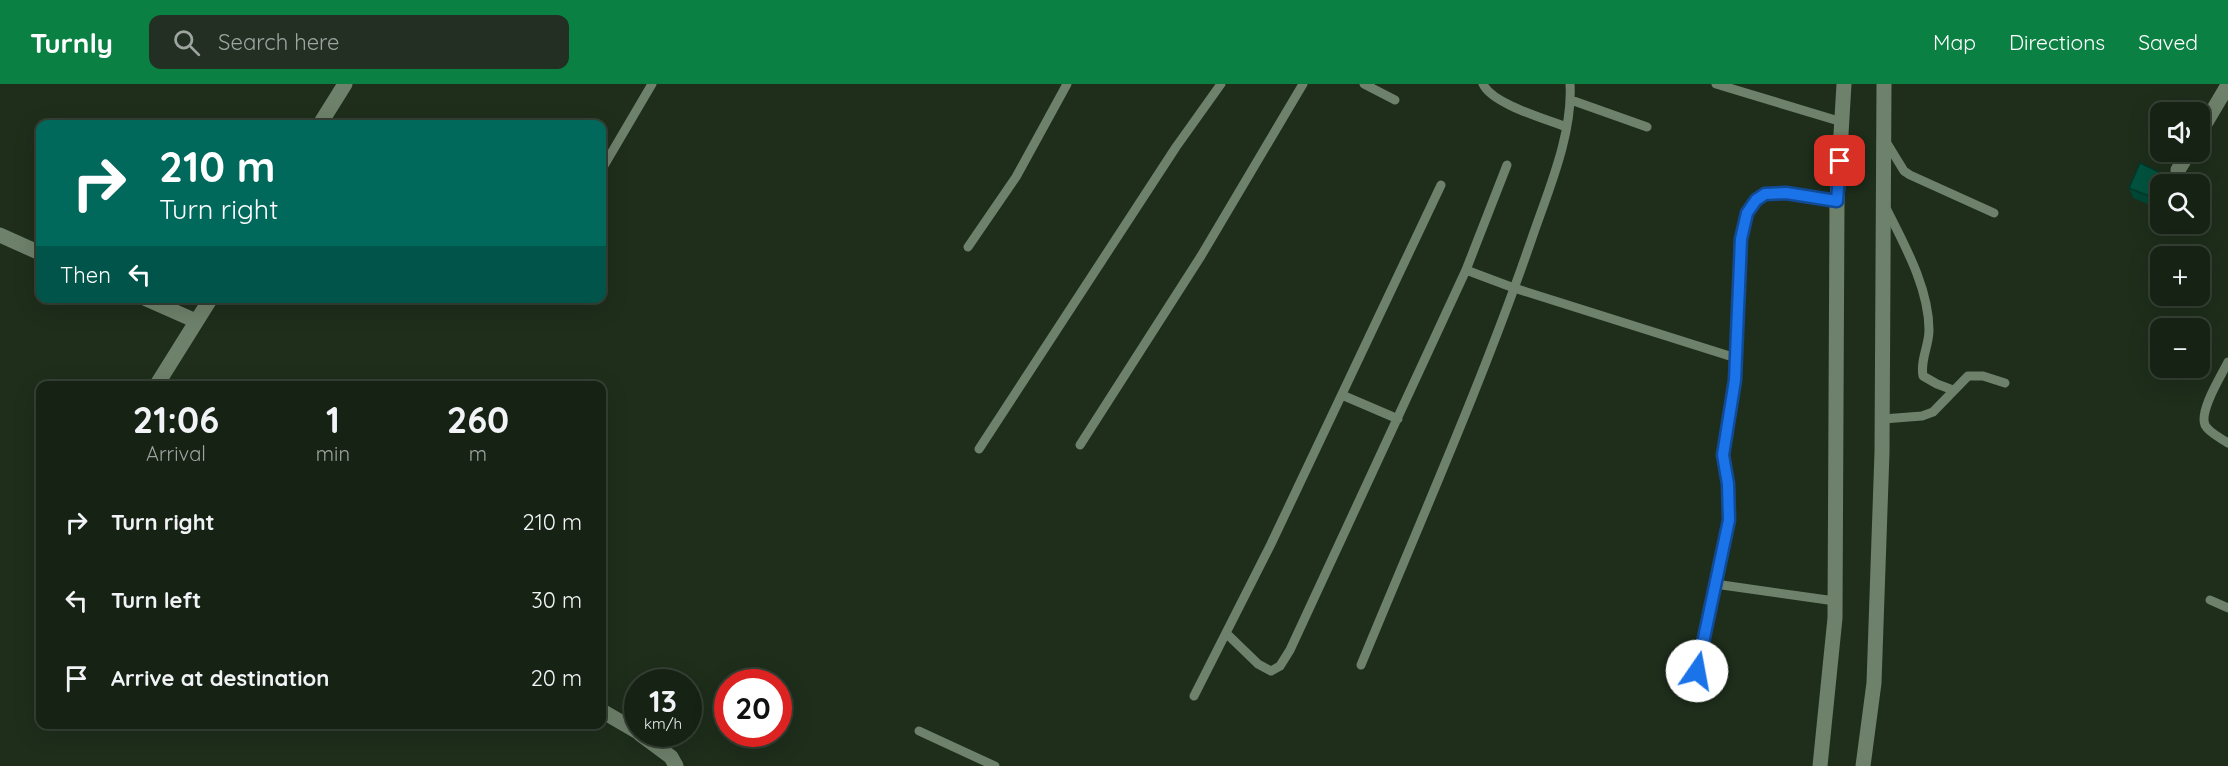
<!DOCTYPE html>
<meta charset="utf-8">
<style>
:root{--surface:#162214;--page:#232f22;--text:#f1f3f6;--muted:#9ea4a0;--line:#353f34;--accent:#0b8043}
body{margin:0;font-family:Quicksand,sans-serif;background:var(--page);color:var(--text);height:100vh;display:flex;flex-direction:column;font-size:22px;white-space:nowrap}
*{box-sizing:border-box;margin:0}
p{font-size:20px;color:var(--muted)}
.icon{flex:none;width:33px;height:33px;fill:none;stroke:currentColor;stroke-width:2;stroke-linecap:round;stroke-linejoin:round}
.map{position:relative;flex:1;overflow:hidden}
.side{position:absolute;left:36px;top:297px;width:570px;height:348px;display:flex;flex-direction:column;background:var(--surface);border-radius:12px;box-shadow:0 6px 24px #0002,0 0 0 2px var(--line)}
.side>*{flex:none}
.banner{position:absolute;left:36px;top:36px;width:570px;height:183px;border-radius:12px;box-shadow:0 6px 24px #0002,0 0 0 2px var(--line);background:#00695c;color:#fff;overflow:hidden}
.tools{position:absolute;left:2150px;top:18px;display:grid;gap:12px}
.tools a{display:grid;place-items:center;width:60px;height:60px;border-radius:12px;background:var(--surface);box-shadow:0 6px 24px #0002,0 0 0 2px var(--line);font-size:30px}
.speed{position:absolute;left:624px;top:585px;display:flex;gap:12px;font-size:30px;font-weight:700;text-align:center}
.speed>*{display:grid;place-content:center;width:78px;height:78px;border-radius:50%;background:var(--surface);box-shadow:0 6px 24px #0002,0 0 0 2px var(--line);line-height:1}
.speed small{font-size:15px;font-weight:400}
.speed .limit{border:9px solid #d22;background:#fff;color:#111}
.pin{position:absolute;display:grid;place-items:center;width:51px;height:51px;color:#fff;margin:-26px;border-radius:12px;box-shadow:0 3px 9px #0006}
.me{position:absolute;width:66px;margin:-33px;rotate:12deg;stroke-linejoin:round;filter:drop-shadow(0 0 4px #0008)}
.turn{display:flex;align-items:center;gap:21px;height:126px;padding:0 24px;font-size:27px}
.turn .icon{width:78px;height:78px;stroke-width:2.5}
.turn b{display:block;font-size:42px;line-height:51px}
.then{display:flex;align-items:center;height:57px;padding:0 24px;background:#0003;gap:12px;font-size:22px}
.eta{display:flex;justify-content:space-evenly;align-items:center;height:102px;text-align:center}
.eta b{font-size:36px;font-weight:700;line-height:42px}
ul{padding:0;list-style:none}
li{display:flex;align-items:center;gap:18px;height:78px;padding:0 24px}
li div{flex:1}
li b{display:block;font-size:22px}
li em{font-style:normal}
header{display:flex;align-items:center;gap:36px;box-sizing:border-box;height:84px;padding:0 30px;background:var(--accent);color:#fff}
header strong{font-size:28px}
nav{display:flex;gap:33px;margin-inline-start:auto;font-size:21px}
.search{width:420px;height:54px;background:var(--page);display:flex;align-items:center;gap:15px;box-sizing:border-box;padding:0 21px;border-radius:12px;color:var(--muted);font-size:22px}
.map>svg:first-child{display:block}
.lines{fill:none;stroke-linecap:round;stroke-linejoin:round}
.service{stroke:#6e816a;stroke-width:9}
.minor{stroke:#6e816a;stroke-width:15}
.tertiary{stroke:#6e816a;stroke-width:15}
.wall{fill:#004735}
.shaded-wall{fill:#00392b}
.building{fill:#00523e;stroke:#00392b;stroke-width:1.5}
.route-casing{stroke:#114b97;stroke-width:15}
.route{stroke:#1a73e8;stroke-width:10}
</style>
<header>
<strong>Turnly</strong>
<div class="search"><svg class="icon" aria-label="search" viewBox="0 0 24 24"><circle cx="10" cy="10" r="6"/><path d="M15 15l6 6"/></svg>Search here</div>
<nav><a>Map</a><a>Directions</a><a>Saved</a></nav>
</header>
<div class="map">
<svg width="2228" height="682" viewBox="0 0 2228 682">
<rect width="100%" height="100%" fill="#1e2e1b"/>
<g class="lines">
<path class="service" d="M1364,0l31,16
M1483,0c9,20 63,35 83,43
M1716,0l126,38
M1571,16l76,27
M1885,56l19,31 6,4 84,38
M602,85l50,-85
M1886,124c18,36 43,80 43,122 0,16 -9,30 -6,46l14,8 16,6
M968,163l48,-70 51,-93
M1466,186l48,18 222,70
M2228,278c-7,14 -29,49 -23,63 4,8 16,13 23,18
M1342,311l56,24
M1883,335l39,-3 11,-4 35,-36h15l22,7
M1080,361l121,-189 102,-172
M979,365l197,-302 45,-63
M1715,500l120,17
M2210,516l18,8
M1226,549l32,31 13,7 9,-5 10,-16 176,-380 41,-105
M1361,581c58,-141 121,-282 171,-427 16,-47 41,-104 38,-154
M1697,587l32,-151 -1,-36 -5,-29 12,-75 6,-141 6,-26 9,-13 9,-6 21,-1 51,8
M1194,612l77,-152 170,-359
M919,647l76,35"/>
<path class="minor" d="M320,40l25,-40
M2199,50l29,-49
M2178,86l11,-18
M0,151l40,18
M144,214l52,23
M156,302l55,-88
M602,627l36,21
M640,650l31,23 5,9"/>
<path class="tertiary" d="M1820,682l15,-148 2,-417 7,-117
M1863,682l11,-83 8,-231 2,-368"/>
</g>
<path class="wall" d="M2163,97l-11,25 -19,-8 -4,-10z"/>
<path class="shaded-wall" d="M2159,88l4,9 -2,3h-1v3l-8,19 -3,-10z"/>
<path class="building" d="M2140,79l19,9 -10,24 -20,-8z"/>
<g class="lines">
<g class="route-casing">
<path id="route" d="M1697,587l32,-151 -1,-36 -5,-29 12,-75 6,-141 6,-26 9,-13 9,-6 21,-1 51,8 3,-40"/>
</g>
<use href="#route" class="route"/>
</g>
</svg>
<div class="tools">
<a><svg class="icon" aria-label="sound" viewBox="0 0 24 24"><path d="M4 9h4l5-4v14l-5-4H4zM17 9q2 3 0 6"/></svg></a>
<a><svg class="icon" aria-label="search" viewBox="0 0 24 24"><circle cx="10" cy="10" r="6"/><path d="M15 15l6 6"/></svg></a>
<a>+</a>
<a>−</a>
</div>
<div class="speed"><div>13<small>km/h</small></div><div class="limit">20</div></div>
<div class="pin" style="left:1840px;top:77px;background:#d93025"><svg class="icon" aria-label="arrive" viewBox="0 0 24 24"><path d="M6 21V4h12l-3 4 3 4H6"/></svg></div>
<svg class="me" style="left:1697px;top:587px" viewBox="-20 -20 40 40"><circle r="19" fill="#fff"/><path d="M0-13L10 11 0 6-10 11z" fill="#1a73e8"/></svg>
<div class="banner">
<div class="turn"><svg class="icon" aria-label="right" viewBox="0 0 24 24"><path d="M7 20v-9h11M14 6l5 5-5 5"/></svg><div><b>210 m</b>Turn right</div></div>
<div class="then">Then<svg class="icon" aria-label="left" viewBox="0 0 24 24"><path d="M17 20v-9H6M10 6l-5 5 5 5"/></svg></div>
</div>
<section class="side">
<div class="eta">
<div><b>21:06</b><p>Arrival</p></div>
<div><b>1</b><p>min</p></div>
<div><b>260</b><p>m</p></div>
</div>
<ul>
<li><svg class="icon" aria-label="right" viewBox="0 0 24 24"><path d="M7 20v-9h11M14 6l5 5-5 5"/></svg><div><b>Turn right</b></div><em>210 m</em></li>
<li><svg class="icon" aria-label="left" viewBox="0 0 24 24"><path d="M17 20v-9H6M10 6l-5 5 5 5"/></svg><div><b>Turn left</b></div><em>30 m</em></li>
<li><svg class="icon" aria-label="arrive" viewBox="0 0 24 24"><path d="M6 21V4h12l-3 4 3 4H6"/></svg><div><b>Arrive at destination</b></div><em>20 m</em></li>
</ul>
</section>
</div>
